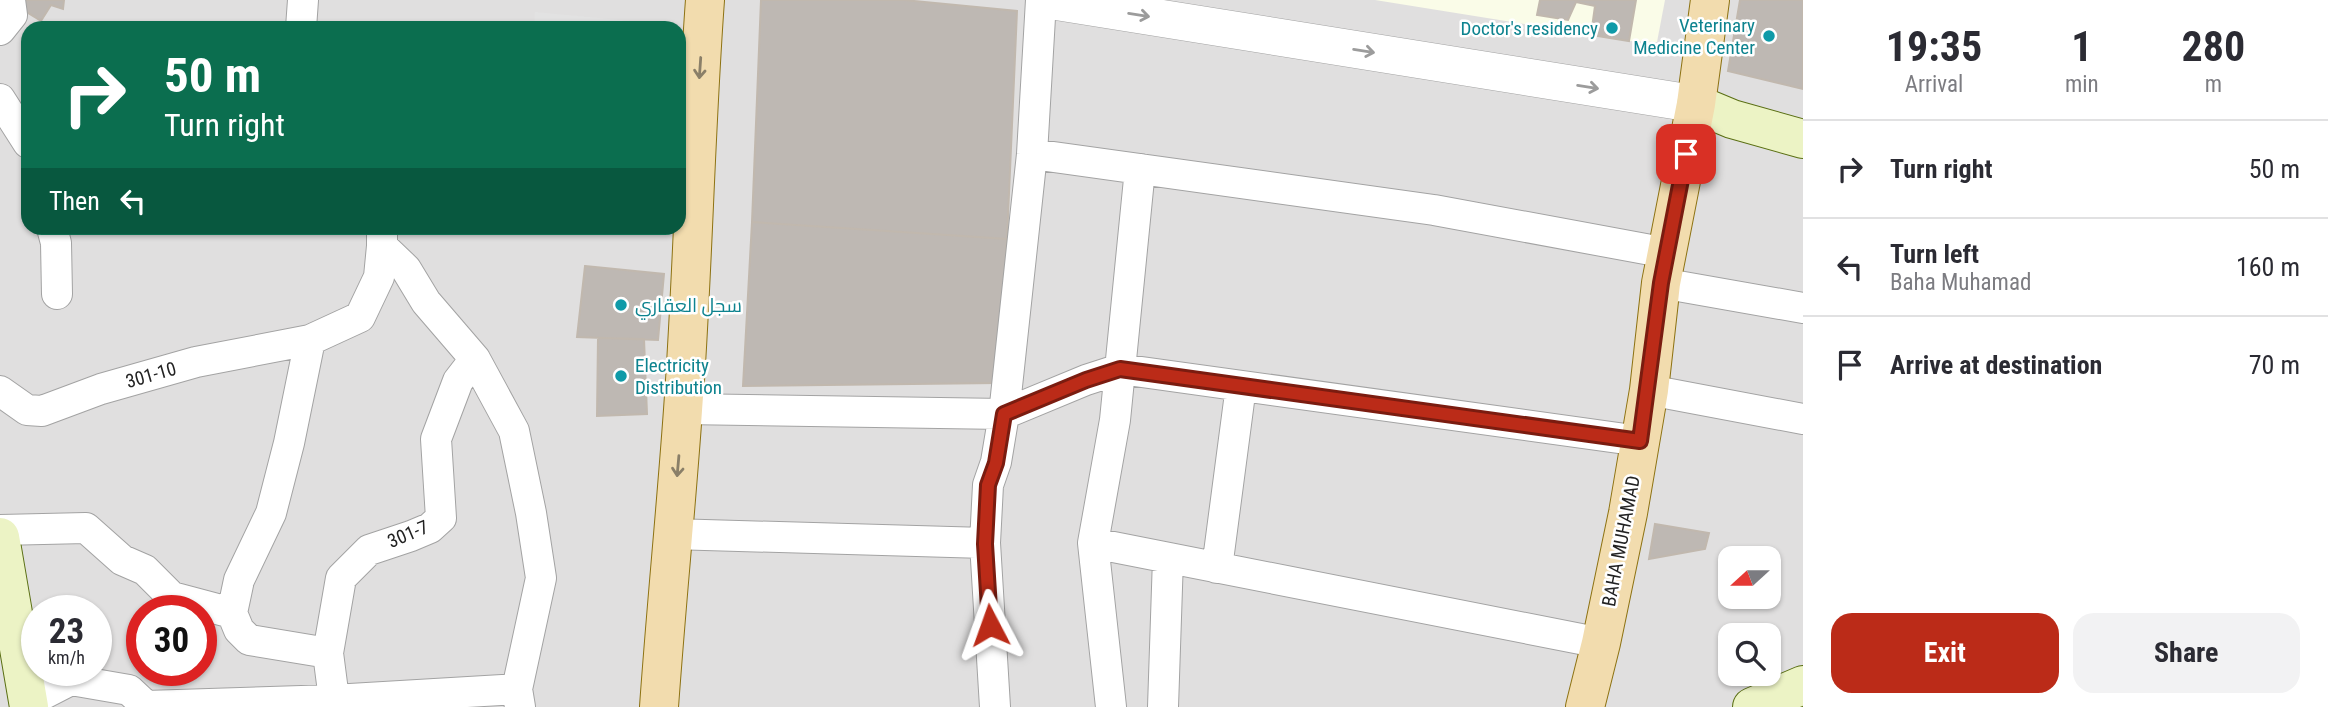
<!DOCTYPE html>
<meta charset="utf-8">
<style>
:root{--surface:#fff;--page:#f2f2f3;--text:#2b2b33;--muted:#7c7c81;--line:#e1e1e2;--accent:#bb2b18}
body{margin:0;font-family:"Roboto Condensed",Cairo,sans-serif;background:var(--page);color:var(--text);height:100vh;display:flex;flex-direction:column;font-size:26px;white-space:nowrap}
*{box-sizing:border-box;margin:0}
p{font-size:23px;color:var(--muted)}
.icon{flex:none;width:38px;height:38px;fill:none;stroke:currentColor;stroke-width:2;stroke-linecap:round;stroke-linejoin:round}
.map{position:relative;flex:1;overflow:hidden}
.sheet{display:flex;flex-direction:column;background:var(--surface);width:525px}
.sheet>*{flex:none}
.banner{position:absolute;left:21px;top:21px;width:665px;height:214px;border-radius:21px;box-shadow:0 2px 5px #0004;background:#0b6e4f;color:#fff;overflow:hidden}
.needle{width:46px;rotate:249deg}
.controls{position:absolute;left:1718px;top:546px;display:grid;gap:14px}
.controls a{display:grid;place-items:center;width:63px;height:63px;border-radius:14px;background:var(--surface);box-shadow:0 2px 5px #0004;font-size:35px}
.speed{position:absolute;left:21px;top:595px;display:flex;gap:14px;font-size:35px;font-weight:700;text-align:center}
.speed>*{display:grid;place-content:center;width:91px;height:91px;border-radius:50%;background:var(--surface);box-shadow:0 2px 5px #0004;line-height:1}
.speed small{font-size:18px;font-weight:400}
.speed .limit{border:10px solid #d22;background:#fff;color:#111}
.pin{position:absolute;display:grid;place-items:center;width:60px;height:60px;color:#fff;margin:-30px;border-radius:14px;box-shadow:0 4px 10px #0006}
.me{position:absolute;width:77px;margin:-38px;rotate:356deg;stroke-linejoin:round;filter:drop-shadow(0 0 5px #0008)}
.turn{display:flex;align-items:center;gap:24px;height:147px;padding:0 28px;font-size:32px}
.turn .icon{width:91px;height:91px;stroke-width:2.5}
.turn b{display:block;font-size:49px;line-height:60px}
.then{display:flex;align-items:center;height:66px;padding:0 28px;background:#0003;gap:14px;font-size:26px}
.eta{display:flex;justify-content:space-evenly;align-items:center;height:119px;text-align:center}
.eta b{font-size:42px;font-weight:700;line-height:49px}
.cta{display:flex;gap:14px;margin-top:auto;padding:14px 28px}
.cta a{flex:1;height:80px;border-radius:21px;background:var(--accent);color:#fff;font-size:28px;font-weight:700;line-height:80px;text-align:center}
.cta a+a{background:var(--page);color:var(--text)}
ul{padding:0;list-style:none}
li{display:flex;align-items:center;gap:21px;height:98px;padding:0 28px;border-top:2px solid var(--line)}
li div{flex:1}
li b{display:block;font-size:26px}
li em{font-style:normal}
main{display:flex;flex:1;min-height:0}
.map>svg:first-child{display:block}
.residential{fill:#e0dfdf;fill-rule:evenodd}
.education{fill:#fafce8}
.parking{fill:#e2e2e2}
.building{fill:#beb8b3;stroke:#c1b8ae;stroke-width:2}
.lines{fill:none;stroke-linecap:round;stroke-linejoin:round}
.minor-casing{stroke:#a3a3a3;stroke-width:32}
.tertiary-casing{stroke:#a3a3a3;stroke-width:38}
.secondary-casing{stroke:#5a6f13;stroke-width:40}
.primary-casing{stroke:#8d7212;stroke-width:40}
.minor{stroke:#fff;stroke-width:30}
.tertiary{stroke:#fff;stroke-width:37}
.secondary{stroke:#ecf3c5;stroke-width:38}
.primary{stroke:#f2dcae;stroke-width:38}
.oneway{stroke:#9c9c9c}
.oneway2{stroke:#8a7f68}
.route-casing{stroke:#7a1c10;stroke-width:18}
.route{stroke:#bb2b18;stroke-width:12}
.culture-dot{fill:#0f9aa8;stroke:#fff;stroke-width:2.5}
.labels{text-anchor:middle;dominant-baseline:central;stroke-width:5;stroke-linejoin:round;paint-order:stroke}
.culture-label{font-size:19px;fill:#0d838f;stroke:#fff;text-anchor:end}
.street-label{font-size:19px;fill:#222;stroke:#fff}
</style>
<main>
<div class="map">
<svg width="1803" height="707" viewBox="0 0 1803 707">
<rect width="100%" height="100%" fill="#f1efea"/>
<path class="residential" d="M0,0h1803v707h-1803zM28,28h651v200h-651zM1731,558h38v39h-38zM37,611h59v59h-59zM142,611h59v59h-59zM1731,635h38v39h-38z"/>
<path class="education" d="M1375,0h290l-8,42 -28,-1z"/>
<path class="parking" d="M535,12l137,13v3h-138z"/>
<path class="building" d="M21,0h43l-1,9 -12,-4 -10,16 -21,-13z
M761,0h143l113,11 -10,228 -255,-17z
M1540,0h96l-7,41 -38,-6 4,-29 -19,-4 -8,18 -31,-5z
M1740,0h63v89l-75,-18z
M752,222l255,17 -10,144 -254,3z
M585,266l79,8 -6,66 -81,-3z
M598,338l46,1 3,75 -50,2z
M1655,524l54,9 -4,16 -56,10z"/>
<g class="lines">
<g class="minor-casing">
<path id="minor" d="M301,28l2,-28
M0,30l12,-15 -2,-15
M0,99l28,44
M1032,154l402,56 233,43
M52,228l4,15 1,51
M382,228v18l24,23 20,33 49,57 39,72 17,82 10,65 -24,111
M1661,283l142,25
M310,340l-21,103 -18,70 -32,67 -7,33 7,17 10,10 79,13
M1649,390l154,29
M0,391l27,19 15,1 59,-22 95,-27 114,-22 50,-23 19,-40 3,-31
M683,409l321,5 82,-34 34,-11 520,72
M0,530l86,-2 36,32 23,10 27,27 60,16
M671,534l314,9
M1093,543l508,100
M1217,568l24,-182
M28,702l43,-22 58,10 17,16 187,-6 184,-11 3,18
M335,707l-7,-54 13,-75 28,-28 42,-14 19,-8 11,-10 -5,-79 22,-58 17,-22
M995,707l-10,-164 3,-58 8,-23 8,-48 28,-260 9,-154
M1111,707l-18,-164 22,-123 25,-251
M1163,707l5,-149"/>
</g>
<g class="tertiary-casing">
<path id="tertiary" d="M1047,0l649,104"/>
</g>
<g class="secondary-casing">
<path id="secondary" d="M1696,104l36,15 71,20
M0,537l29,170
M1752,707l51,-22"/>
</g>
<g class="primary-casing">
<path id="primary" d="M659,707c7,-99 17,-198 24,-297 10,-137 12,-274 22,-410
M1585,707l16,-64 27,-130 21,-123 12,-107 35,-179 14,-104"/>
</g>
<use href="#minor" class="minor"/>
<use href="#tertiary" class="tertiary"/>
<use href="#secondary" class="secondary"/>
<use href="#primary" class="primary"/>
</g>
<defs><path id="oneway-shaft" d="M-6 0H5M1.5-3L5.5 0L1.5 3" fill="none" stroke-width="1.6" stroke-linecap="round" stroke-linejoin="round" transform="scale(1.75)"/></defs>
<g class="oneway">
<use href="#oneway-shaft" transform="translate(1139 15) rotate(9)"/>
<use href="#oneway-shaft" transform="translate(1364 51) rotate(9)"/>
<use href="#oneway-shaft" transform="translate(1588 87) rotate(9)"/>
</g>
<g class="oneway2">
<use href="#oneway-shaft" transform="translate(700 68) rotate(94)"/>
<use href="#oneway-shaft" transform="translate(678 466) rotate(95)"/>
</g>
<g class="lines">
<g class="route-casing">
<path id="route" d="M990,625l-5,-81 3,-59 8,-22 8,-49 82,-34 34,-11 520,72 21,-158 25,-129"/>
</g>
<use href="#route" class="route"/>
</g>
<g class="culture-dot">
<circle cx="1612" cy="28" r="7"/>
<circle cx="1769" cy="36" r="7"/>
<circle cx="621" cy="305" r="7"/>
<circle cx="621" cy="376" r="7"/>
</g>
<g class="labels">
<g class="culture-label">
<text x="1755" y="25">Veterinary<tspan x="1755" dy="22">Medicine Center</tspan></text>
<text x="1598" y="28">Doctor's residency</text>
<text x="635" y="305" text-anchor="start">سجل العقاري</text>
<text x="635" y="365" text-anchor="start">Electricity<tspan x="635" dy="22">Distribution</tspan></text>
</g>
<g class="street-label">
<text transform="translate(151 375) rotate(-16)">301-10</text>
<text transform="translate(408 534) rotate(-23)">301-7</text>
<text transform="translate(1621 541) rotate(-79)">BAHA MUHAMAD</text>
</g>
</g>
</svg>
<div class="controls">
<a><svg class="needle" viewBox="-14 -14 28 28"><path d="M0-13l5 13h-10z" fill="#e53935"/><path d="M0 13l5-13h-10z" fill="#7c7c81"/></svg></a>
<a><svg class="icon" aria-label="search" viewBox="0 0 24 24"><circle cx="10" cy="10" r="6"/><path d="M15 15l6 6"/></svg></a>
</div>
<div class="speed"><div>23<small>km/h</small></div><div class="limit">30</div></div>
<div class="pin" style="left:1686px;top:154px;background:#d93025"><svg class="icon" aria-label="arrive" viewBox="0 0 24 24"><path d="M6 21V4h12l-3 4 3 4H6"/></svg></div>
<svg class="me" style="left:990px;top:625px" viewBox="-20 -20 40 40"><path d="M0-17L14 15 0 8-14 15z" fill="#bb2b18" stroke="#fff" stroke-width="4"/></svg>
<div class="banner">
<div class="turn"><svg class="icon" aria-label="right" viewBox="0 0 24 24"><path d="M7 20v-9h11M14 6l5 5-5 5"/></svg><div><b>50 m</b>Turn right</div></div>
<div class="then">Then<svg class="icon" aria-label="left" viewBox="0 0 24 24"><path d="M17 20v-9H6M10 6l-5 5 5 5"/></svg></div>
</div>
</div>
<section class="sheet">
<div class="eta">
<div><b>19:35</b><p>Arrival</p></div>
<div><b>1</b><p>min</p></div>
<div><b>280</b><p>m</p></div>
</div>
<ul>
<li><svg class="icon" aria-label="right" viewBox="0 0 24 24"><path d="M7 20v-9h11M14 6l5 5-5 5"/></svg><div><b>Turn right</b></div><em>50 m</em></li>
<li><svg class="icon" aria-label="left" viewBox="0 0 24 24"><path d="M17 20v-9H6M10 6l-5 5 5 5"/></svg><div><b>Turn left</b><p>Baha Muhamad</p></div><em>160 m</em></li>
<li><svg class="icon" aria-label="arrive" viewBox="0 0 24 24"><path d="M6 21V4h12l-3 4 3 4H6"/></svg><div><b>Arrive at destination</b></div><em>70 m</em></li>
</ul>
<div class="cta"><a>Exit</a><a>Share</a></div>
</section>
</main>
